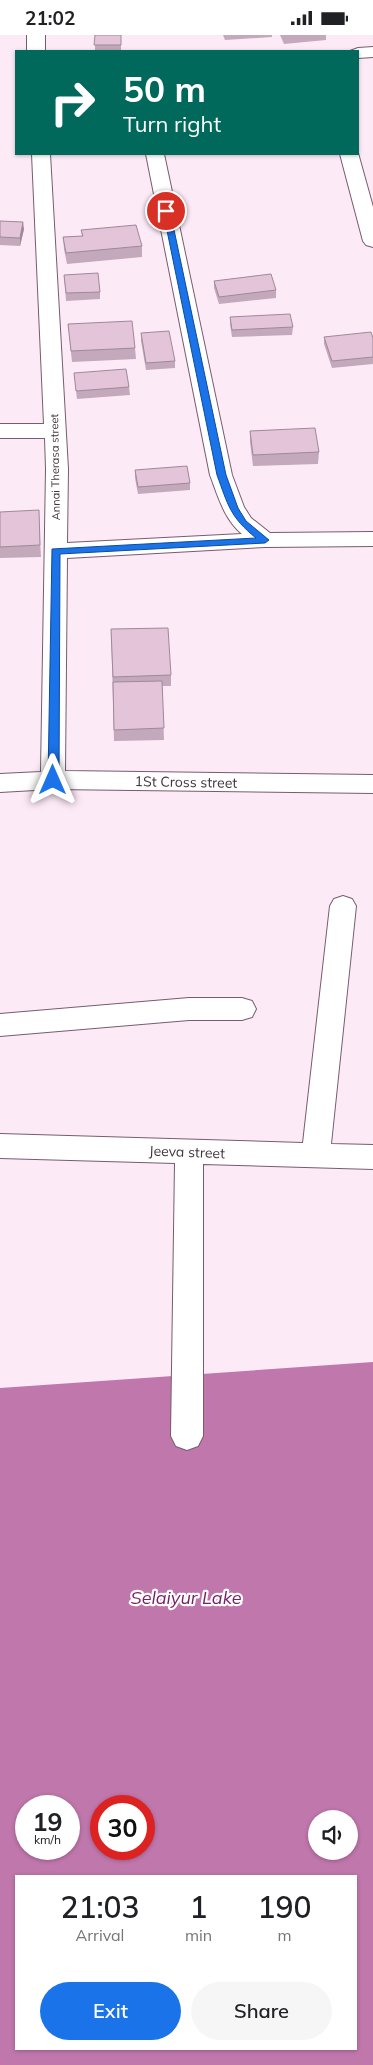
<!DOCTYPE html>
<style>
:root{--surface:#fff;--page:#f6f6f6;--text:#202124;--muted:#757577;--accent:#1a73e8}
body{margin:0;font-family:Mulish,sans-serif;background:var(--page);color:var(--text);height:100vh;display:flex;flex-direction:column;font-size:19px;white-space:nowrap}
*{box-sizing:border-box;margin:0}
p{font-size:16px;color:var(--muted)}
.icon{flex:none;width:28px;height:28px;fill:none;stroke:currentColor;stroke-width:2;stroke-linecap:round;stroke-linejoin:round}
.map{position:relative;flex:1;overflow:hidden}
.panel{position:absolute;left:15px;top:1840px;width:342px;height:175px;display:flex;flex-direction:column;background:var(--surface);border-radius:0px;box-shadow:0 1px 4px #0004}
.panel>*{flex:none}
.guide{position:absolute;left:15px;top:15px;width:344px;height:105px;border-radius:0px;box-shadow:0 1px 4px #0004;background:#00695c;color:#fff;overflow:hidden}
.controls{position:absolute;left:308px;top:1775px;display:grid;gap:10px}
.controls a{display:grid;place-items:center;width:50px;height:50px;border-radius:50%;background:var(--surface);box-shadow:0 1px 4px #0004;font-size:25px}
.speed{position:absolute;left:15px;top:1760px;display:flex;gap:10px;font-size:25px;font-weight:700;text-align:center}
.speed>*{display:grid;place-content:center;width:65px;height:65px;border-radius:50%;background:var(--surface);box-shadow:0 1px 4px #0004;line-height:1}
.speed small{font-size:12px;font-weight:400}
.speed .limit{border:8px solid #d22;background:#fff;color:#111}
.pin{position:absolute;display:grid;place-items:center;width:42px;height:42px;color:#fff;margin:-21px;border:2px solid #fff;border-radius:50%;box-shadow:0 1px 5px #0007}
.me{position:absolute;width:55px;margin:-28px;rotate:0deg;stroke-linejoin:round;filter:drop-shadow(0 0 4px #0008)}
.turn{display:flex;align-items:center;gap:18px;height:105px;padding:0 25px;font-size:22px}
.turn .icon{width:65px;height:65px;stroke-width:2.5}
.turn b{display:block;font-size:35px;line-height:42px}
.eta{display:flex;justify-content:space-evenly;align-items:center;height:85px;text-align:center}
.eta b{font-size:30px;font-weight:600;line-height:35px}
.cta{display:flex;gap:10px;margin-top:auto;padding:10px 25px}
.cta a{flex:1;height:58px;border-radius:30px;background:var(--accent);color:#fff;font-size:20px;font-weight:600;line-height:58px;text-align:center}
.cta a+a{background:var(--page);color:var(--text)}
.status{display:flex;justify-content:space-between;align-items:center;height:35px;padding:0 25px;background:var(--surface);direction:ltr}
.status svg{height:14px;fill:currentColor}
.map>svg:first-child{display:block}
.water{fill:#c077ac;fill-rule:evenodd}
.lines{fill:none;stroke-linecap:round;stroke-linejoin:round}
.street-casing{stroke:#775c6f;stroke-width:2}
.street{fill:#fff;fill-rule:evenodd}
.wall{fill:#c3a9bb}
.shaded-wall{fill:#9f8998}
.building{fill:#e3c4d9;stroke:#9f8998}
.route{fill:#1a73e8;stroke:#114b97}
.labels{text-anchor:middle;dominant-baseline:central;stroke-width:4.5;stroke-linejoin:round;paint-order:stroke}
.far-street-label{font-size:11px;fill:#41353d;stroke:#fefefe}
.street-label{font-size:14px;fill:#41353d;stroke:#fefefe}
.near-water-label{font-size:18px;font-style:italic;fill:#761e63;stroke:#fefefe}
</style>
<div class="status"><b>21:02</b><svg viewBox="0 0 49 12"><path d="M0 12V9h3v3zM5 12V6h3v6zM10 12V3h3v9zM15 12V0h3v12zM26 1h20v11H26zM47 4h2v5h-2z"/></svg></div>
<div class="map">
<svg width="373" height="2030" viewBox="0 0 373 2030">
<rect width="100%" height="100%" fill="#fdeaf7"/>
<path class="water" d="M373,1327v703h-373v-677zM26,1771h43v43h-43zM101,1771h43v43h-43zM316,1784h33v32h-33zM16,1841h340v173h-340z"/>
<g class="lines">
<g class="street-casing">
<path id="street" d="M27,0h18v16h-18z
M373,12v10l-15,1v-7h-8l8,-3z
M358,118l15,54v40l-7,-2 -3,-4 -23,-87z
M32,119h18l18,315 -1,74 175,-9c-18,-15 -24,-38 -32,-59l-64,-321h18l68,321 12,32 7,11 19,15 103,-1v14l-108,1 -198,11 -2,213 308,4v18l-320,-4 -53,3v-18l41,-2 5,-303 -1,-31h-45v-14h44z
M343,861l9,3 4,7 -25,238 42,1v24l-170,-5v272l-5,10 -11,4 -11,-4 -5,-10 4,-273 -175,-5v-24l303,9 27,-237 4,-7z
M189,963h53l10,3 4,8 -4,8 -10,3h-53l-189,16v-22z"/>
</g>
<use href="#street" class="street"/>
</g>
<path class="wall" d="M95,0h26v16h-26z
M223,0h49v2l-47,3z
M280,0h46v5l-42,4z
M0,186l24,8 -4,17 -20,-1z
M81,195l61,16v11l-75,7 -3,-15 -1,-12 19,-1z
M64,240l36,17v7l-34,2z
M214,246l62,9v8l-57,6 -5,-16z
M230,282l63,10 -1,8 -60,2 -2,-13z
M68,289l67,24 1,11 -64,3z
M141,298l34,28v7l-29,2 -5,-29z
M324,302l49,1v26l-41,4 -8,-24z
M74,338l55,14 1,8 -53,4z
M250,396l69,21 -1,12 -65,2 -3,-24z
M135,435l55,13v7l-52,4 -3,-16z
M0,477l39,10 2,35 -41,1z
M111,594l60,46v11h-9l2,54 -50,1z"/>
<path class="shaded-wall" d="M23,187l1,7 -4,17v-8z"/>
<path class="building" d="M95,0h26v10h-27z
M0,186l23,1 -3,16 -20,-1z
M136,190l6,21 -76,7 -3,-16 20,-1 -2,-6z
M98,238l2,19 -34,1 -2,-18z
M271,239l5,16 -57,7 -5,-16z
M290,279l3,13 -61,3 -2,-13z
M132,286l3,27 -64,3 -3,-27z
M169,296l6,30 -29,2 -5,-30z
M371,297l2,6v19l-41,4 -8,-24z
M126,334l3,18 -53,4 -2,-18z
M315,393l4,24 -66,3 -3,-24z
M187,431l3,17 -52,4 -3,-17z
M39,475l1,35 -40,2v-35z
M168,593l3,47 -58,2 -2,-48z
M162,646l2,47 -50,2 -1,-48z"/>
<path class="route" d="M166,173l4,3 56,264 12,33 8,13 23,19 -4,3 -205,11 -1,226 -6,4 -5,-4 4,-231 204,-11c-26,-21 -28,-33 -39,-63l-54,-264z"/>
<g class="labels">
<g class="far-street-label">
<text transform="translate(55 432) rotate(-91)">Annai Therasa street</text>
</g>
<g class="street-label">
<text transform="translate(186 747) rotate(1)">1St Cross street</text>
<text transform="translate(187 1117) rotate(2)">Jeeva street</text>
</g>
<g class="near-water-label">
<text x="186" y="1562">Selaiyur Lake</text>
</g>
</g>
</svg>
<div class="controls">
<a><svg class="icon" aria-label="sound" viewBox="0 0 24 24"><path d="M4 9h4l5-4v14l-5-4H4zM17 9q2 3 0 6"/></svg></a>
</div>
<div class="speed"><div>19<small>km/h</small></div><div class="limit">30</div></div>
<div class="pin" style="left:166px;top:176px;background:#d93025"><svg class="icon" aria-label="arrive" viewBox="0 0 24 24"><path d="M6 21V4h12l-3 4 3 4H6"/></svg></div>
<svg class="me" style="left:53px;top:745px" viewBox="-20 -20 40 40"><path d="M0-17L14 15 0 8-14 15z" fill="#1a73e8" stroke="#fff" stroke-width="4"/></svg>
<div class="guide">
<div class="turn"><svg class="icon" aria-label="right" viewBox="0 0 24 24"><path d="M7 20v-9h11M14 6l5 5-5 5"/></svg><div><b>50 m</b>Turn right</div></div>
</div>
<section class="panel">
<div class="eta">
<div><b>21:03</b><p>Arrival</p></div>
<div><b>1</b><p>min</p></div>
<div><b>190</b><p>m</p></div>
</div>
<div class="cta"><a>Exit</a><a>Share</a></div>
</section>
</div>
